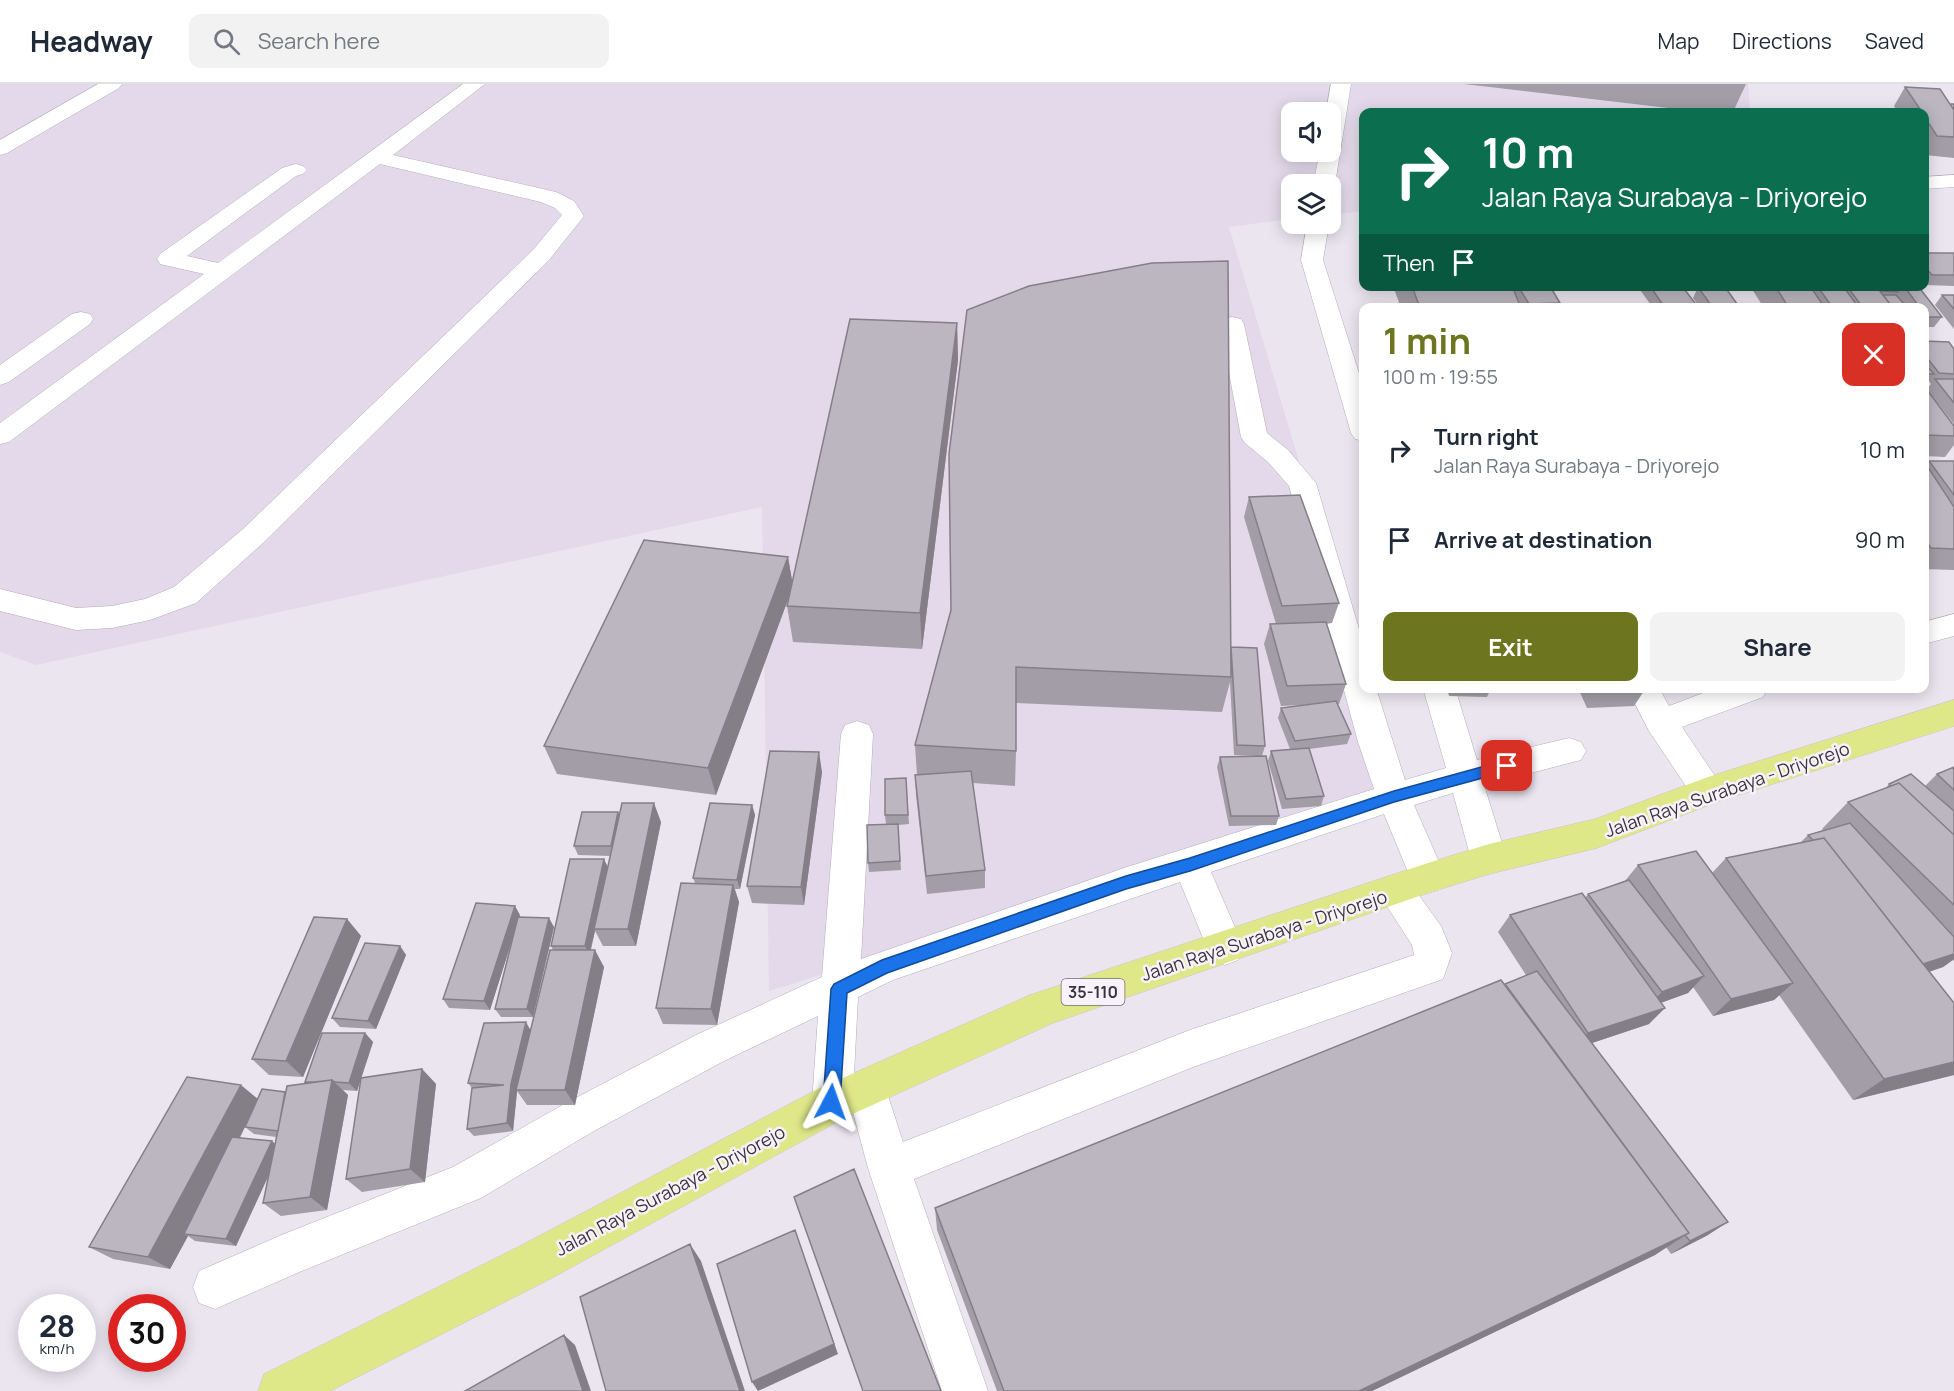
<!DOCTYPE html>
<meta charset="utf-8">
<style>
:root{--surface:#fff;--page:#f2f2f3;--text:#1f2937;--muted:#747a83;--line:#e0e1e3;--accent:#6d751e}
body{margin:0;font-family:Manrope,sans-serif;background:var(--page);color:var(--text);height:100vh;display:flex;flex-direction:column;font-size:22px;white-space:nowrap}
*{box-sizing:border-box;margin:0}
p{font-size:20px;color:var(--muted)}
.icon{flex:none;width:33px;height:33px;fill:none;stroke:currentColor;stroke-width:2;stroke-linecap:round;stroke-linejoin:round}
.map{position:relative;flex:1;overflow:hidden}
.drawer{position:absolute;left:1359px;top:219px;width:570px;height:390px;display:flex;flex-direction:column;background:var(--surface);border-radius:12px;box-shadow:0 3px 15px #0003}
.drawer>*{flex:none}
.top-card{position:absolute;left:1359px;top:24px;width:570px;height:183px;border-radius:12px;box-shadow:0 3px 15px #0003;background:#0b6e4f;color:#fff;overflow:hidden}
.tools{position:absolute;left:1281px;top:18px;display:grid;gap:12px}
.tools a{display:grid;place-items:center;width:60px;height:60px;border-radius:12px;background:var(--surface);box-shadow:0 3px 15px #0003;font-size:30px}
.speed{position:absolute;left:18px;top:1210px;display:flex;gap:12px;font-size:30px;font-weight:700;text-align:center}
.speed>*{display:grid;place-content:center;width:78px;height:78px;border-radius:50%;background:var(--surface);box-shadow:0 3px 15px #0003;line-height:1}
.speed small{font-size:15px;font-weight:400}
.speed .limit{border:9px solid #d22;background:#fff;color:#111}
.pin{position:absolute;display:grid;place-items:center;width:51px;height:51px;color:#fff;margin:-26px;border-radius:12px;box-shadow:0 3px 9px #0006}
.me{position:absolute;width:66px;margin:-33px;rotate:4deg;stroke-linejoin:round;filter:drop-shadow(0 0 4px #0008)}
.turn{display:flex;align-items:center;gap:21px;height:126px;padding:0 24px;font-size:27px}
.turn .icon{width:78px;height:78px;stroke-width:2.5}
.turn b{display:block;font-size:42px;line-height:51px}
.then{display:flex;align-items:center;height:57px;padding:0 24px;background:#0003;gap:12px;font-size:22px}
.round{display:grid;place-items:center;flex:none;width:63px;height:63px;border-radius:12px;background:var(--page)}
.overview{display:flex;align-items:center;justify-content:space-between;height:102px;padding:0 24px}
h1{font-size:36px;font-weight:700;line-height:45px;color:var(--accent)}
.cta{display:flex;gap:12px;margin-top:auto;padding:12px 24px}
.cta a{flex:1;height:69px;border-radius:12px;background:var(--accent);color:#fff;font-size:24px;font-weight:700;line-height:69px;text-align:center}
.cta a+a{background:var(--page);color:var(--text)}
ul{padding:0;list-style:none}
li{display:flex;align-items:center;gap:18px;height:90px;padding:0 24px}
li div{flex:1}
li b{display:block;font-size:22px}
li em{font-style:normal}
header{display:flex;align-items:center;gap:36px;box-sizing:border-box;height:84px;padding:0 30px;background:var(--surface);border-bottom:2px solid var(--line)}
header strong{font-size:28px}
nav{display:flex;gap:33px;margin-inline-start:auto;font-size:21px}
.search{width:420px;height:54px;background:var(--page);display:flex;align-items:center;gap:15px;box-sizing:border-box;padding:0 21px;border-radius:12px;color:var(--muted);font-size:22px}
.map>svg:first-child{display:block}
.built{fill:#e3d9ea;fill-rule:evenodd}
.lines{fill:none;stroke-linecap:round;stroke-linejoin:round}
.minor-casing{stroke:#b3aeb8;stroke-width:1}
.major-casing{stroke:#c8c7c8;stroke-width:1}
.minor{fill:#fff;fill-rule:evenodd}
.major{fill:#dfe889;fill-rule:evenodd}
.wall{fill:#a29da6;fill-rule:evenodd}
.shaded-wall{fill:#847f87}
.building{fill:#bcb6c1;stroke:#847f87;stroke-width:1.5}
.route{fill:#1a73e8;stroke:#114b97;stroke-width:1.5}
.labels{text-anchor:middle;dominant-baseline:central;stroke-width:5;stroke-linejoin:round;paint-order:stroke}
.shield{fill:#f8f2fd;stroke:#726e75;stroke-width:1.5}
.shield-label{font-size:16px;font-weight:bold;fill:#39363b}
.street-label{font-size:18px;fill:#39363b;stroke:#f8f2fd}
</style>
<header>
<strong>Headway</strong>
<div class="search"><svg class="icon" aria-label="search" viewBox="0 0 24 24"><circle cx="10" cy="10" r="6"/><path d="M15 15l6 6"/></svg>Search here</div>
<nav><a>Map</a><a>Directions</a><a>Saved</a></nav>
</header>
<div class="map">
<svg width="1954" height="1307" viewBox="0 0 1954 1307">
<rect width="100%" height="100%" fill="#ebe5f0"/>
<path class="built" d="M0,0h1748l2,28h-386l-1,99 -32,4 -1,-31h-38l-1,35 -62,8 134,449 1,12 35,107 -630,196 -7,-484 -726,158 -36,-13zM1292,28h38v40h-38z"/>
<g class="lines">
<g class="minor-casing">
<path id="minor" d="M98,0h24l-3,4 -112,65 -7,2v-15z
M463,0h22l-92,71 163,37 18,9 10,15 -35,44 -286,283 -67,60 -46,17 -38,8 -36,2 -76,-19v-22l76,19 36,-2 33,-7 29,-12 69,-58 290,-279 29,-35 -7,-7 -14,-6 -161,-38 -371,278 -9,2v-21l204,-149 -44,-10 -3,-5 3,-5 122,-86 14,-4 7,2 4,4 -4,4 -7,2 -109,80 31,7z
M1331,0h20l-16,100 -5,5v-5h-17l7,-32h10v-40h-4z
M1954,91v12l-30,2v-12z
M1307,140h22l-6,36 41,129v52l-9,-2 -4,-6 -50,-173z
M81,228l9,2 3,5 -3,5 -81,58 -9,3v-20l72,-51z
M1232,233l9,2 3,5 23,109 21,17 28,33 48,163v42h12l29,92 41,-12 -23,-80h32l22,72 92,-22 12,4 5,9 -5,9 -97,25 23,74 -5,11 -13,4 -13,-4 -5,-11 -18,-66 -39,12 32,73 -5,11 -13,4 -13,-4 -31,-75 -173,58 33,76 -6,12 -13,5 -13,-5 -32,-78 -287,98 -35,17 -4,77 13,-5 14,5 22,68 287,-112 224,-75 -2,-10 -35,-54 5,-11 13,-5 13,5 33,46 11,27 -9,26 -250,88 -279,112 74,212h-46l-74,-223 -17,-63 -5,12 -14,6 -14,-6 -6,-14 6,-87 -94,45 -130,70 -113,67 -184,75 -82,36 -16,-6 -6,-16 6,-16 85,-37 169,-67 113,-64 130,-68 126,-58 19,-243 4,-9 12,-4 12,4 4,9 -12,225 266,-92 247,-78 -16,-47 -69,-256 -21,-24 -23,-19 -4,-6 -21,-113 3,-5z
M1954,530v22l-30,8v-22z
M1627,604h32l10,18 47,-18h52l-5,9 -81,30 43,64 -5,10 -12,4 -12,-4 -47,-70z"/>
</g>
<g class="major-casing">
<path id="major" d="M1954,616v26l-237,76 -120,46 -108,26 -61,19 -375,130 -207,94 -296,162 -220,112h-72l6,-17 254,-127 300,-158 212,-94 398,-132 61,-19 106,-25 113,-42z"/>
</g>
<use href="#minor" class="minor"/>
<use href="#major" class="major"/>
</g>
<path class="wall" d="M1464,0h282l-13,28h-31z
M1905,3l45,17h4v54l-29,-3 -1,-43h-26l-4,-6z
M1924,169h30v33l-29,-1z
M1393,202h157l10,17 -1,4 5,1h-163z
M1682,202l15,22h-44l-15,-21z
M1709,202h36l-1,2h-18l14,20h-40l-7,-10 5,-11z
M1750,202h168l24,31 -8,10h-8l2,3 -4,5v-27h-160z
M1942,211h12v34l-19,-24z
M957,239l1,37 -36,289 -129,-7 -6,-36 1,-7 -72,196 -159,-21 -13,-28 244,-189 4,24z
M1924,257l30,8v75l-22,-28 22,30v19l-9,12 -21,-1v-70l3,3 4,-5 -2,-3 -3,4h-2z
M1924,377l3,4 2,-4h25v109l-30,-1z
M1249,413l90,106 -7,20 -6,1 20,60 -7,20h-1l13,30 -4,10 -38,5 15,47 -3,10 -39,3 -14,-48 3,-10 19,-2 -12,-31 3,-10 19,-3 -19,1 -17,-62 6,-20h6l-32,-107z
M951,526l280,37 34,99 -3,10 17,60 -3,9 -47,1 -12,-59 3,-10 37,-1 -23,-1 -4,-73 -8,30 -206,-9v48l-1,35 -42,-3 12,87v18l-58,6 -11,-99 -1,-20h2l-2,-30z
M1447,604h44l-4,9 -38,-1z
M1578,604h68l-12,18 -47,2z
M1648,604h34l-1,2 -31,1z
M1686,604h36l-1,1 -34,2z
M1954,683v194l-1,-1 -10,7 -14,5 25,31v72l-101,25 -74,-105 -5,5 -61,16 -20,-29 -5,6 -27,10 -12,21 -57,19 116,192 -37,19 -5,-7 -11,8 -283,136h-375l-60,-161 -2,-22 591,-233 -28,-43 12,-17 75,-17 3,-4 36,-12 14,-17 74,8 14,-15 74,-15 8,-8 15,-5 -1,-1 26,-27 37,-13 4,-5 36,2 12,-12z
M822,688l-18,133 -52,-2 -5,-17z
M906,694l3,46 -11,1 3,45 -32,2 -1,-9 18,-38 -1,-10z
M752,721l3,10 -15,74h-5l4,13 -22,123 -54,-1 -7,-16 39,-125 -2,-5z
M620,730l41,8 -25,124h-33l-8,-15 -4,19 13,17 -29,138h-48l-10,-14 -4,40 -39,5 -7,-7 5,-41 -4,-5 63,-53 22,-80 -2,-4 53,-87 4,9 2,-12 -32,-1 -4,-9z
M520,831v2l34,10 -21,90h-32l-6,-8 17,-69 -22,70 -41,-2 -6,-9z
M347,835l14,17 -58,141 -34,-2 -17,-16z
M400,862l6,9 -30,74 -36,-2 -8,-9z
M365,949l8,9 -16,49 -14,-1 5,5 -21,115 -46,6 -18,-13 5,-27 -32,70 -41,-5 -7,-5 -18,33 -57,-10 -24,-12 169,-148 27,-7 21,-9 -1,-1zM245,1043l9,7 22,3 -1,7 -35,-6z
M422,985l14,15 -11,98 -63,10 -16,-13z"/>
<path class="shaded-wall" d="M957,239l1,37 -36,289 -2,-36z
M788,473l5,29 -77,209 -8,-27z
M819,668l3,20 -18,133 -3,-18z
M654,719l7,19 -25,124 -8,-17z
M752,721l3,10 -15,74 -3,-9z
M618,728l4,9 -7,35 -4,-10z
M604,775l4,9 -14,61 1,2 -6,24 -4,-9z
M733,801l6,17 -22,123 -6,-16z
M515,822l5,9 -30,95 -6,-9z
M549,834l5,9 -21,90 -6,-8z
M347,835l14,17 -58,141 -17,-16z
M400,862l6,9 -30,74 -8,-8z
M595,866l9,17 -29,138 -10,-15z
M1954,870v5l-11,8 -42,14 22,-17z
M1704,892l-16,17 -42,15 16,-16z
M1793,899l-19,17 -61,16 18,-17z
M1665,924l-16,16 -75,25 14,-16z
M526,938l5,9 -14,61 -4,39 -6,-8 4,-39z
M365,949l8,9 -16,49 -8,-8z
M1954,978v13l-101,25 31,-21z
M422,985l14,15 -11,98 -15,-13z
M332,996l16,15 -21,115 -17,-13z
M241,1001l18,15 -71,135 -4,-1 4,2 -18,33 -22,-12z
M272,1057l9,8 -45,97 -10,-7z
M1728,1138l-20,13 -37,19 19,-13z
M795,1146l43,124 -80,37 -6,-9z
M1689,1149l-34,22 -283,136h-13z
M690,1160l11,17 44,130h-5z
M564,1251l11,10 16,46h-8z"/>
<path class="building" d="M1905,3l35,2 14,21v27l-17,-1 -13,-20v-4h-2z
M1950,20h4v6z
M1924,169h30v22h-22l-8,-9z
M1228,177l3,416 -215,-10v84l-101,-6 36,-135 -2,-156 18,-144 62,-24 123,-23z
M1412,202h100l9,22h-101z
M1518,202h32l10,17 -31,1z
M1650,202h32l16,21 -33,1z
M1775,202h35l15,22h-36z
M1817,202h26l16,22h-26z
M1847,202h29l17,22h-30z
M1876,202h18l4,6 -18,-1z
M1904,202h14l24,31h-15l-3,-4v-5h-4z
M1698,203h27l15,21h-27z
M1883,211h13l12,13h-15z
M1942,211h12v14z
M850,235l107,4 -37,290 -133,-7z
M1924,257l25,1 5,7v25l-15,-1 -15,-19z
M1924,279l10,11h-10z
M1935,295h19v24z
M1924,302l30,40v10l-30,-1z
M1924,377l30,46v42l-23,-1 -7,-10z
M1929,377h25v34z
M1300,411l39,108 -57,3 -33,-109z
M644,456l144,17 -80,211 -164,-22z
M1326,538l20,62 -59,2 -17,-62z
M1231,563l26,1 8,98 -28,-1z
M1336,617l15,33 -56,7 -14,-33z
M1309,664l15,48 -38,3 -15,-48z
M770,667l49,1 -18,135 -54,-1z
M1266,672l13,60h-48l-11,-59z
M1954,683v23l-17,-16z
M971,687l14,99 -59,6 -11,-101z
M1911,690l43,37v24l-55,-52 -8,3 -2,-2z
M906,694l2,37h-23v-36z
M1899,699l55,52v70l-106,-103z
M622,719h32l-26,126h-34z
M710,719l42,2 -15,75 -44,-2z
M582,728h36l-7,34h-37z
M1850,739l104,114v17l-31,10 -99,-126 -11,2 -5,-5z
M898,740l2,37 -32,2 -1,-38z
M1824,754l130,165v59l-70,17 -158,-221z
M1696,767l97,132 -62,16 -93,-134z
M570,775h34l-19,87h-34z
M1629,796l75,96 -42,16 -74,-98z
M681,799l52,2 -22,124 -55,-1z
M1582,809l83,115 -77,25 -78,-118z
M476,819l39,3 -31,95 -41,-2z
M314,833l33,2 -61,142 -34,-2z
M518,833l31,1 -22,91h-32z
M365,859l35,3 -32,75 -36,-3z
M550,866h45l-30,140h-49z
M1537,887l191,251 -38,19 -5,-6 4,-2 -184,-249z
M1501,896l188,253 -330,158h-355l-69,-183z
M526,938l-15,62 -4,39 -40,6 5,-41 32,-3 -36,-2 16,-60z
M322,949h43l-16,50 -14,-1 -3,-2 -18,2h-9z
M422,985l-12,100 -64,10 15,-101z
M187,993l54,8 -93,172 -59,-10z
M332,996l-22,117 -47,6 24,-117z
M262,1005l23,3 -7,39 -33,-4z
M232,1053l40,4 -46,98 -42,-5z
M854,1085l87,222h-78l-69,-194z
M795,1146l39,114 -82,38 -35,-118z
M690,1160l50,147h-134l-26,-94z
M564,1251l19,56h-118z"/>
<path class="route" d="M1507,676l5,2 2,4 -2,4 -118,32 -204,69 -64,18 -239,84 -40,20 -7,109 -3,6 -6,3 -5,-3 -3,-6 8,-113 3,-5 48,-24 244,-84 64,-18 204,-67z"/>
<g class="labels">
<rect class="shield" x="1061.5" y="895" width="63" height="26" rx="4.5"/>
<g class="shield-label">
<text x="1093" y="908">35-110</text>
</g>
<g class="street-label">
<text transform="translate(1727 705) rotate(-19)">Jalan Raya Surabaya - Driyorejo</text>
<text transform="translate(1264 851) rotate(-18)">Jalan Raya Surabaya - Driyorejo</text>
<text transform="translate(670 1106) rotate(-28)">Jalan Raya Surabaya - Driyorejo</text>
</g>
</g>
</svg>
<div class="tools">
<a><svg class="icon" aria-label="sound" viewBox="0 0 24 24"><path d="M4 9h4l5-4v14l-5-4H4zM17 9q2 3 0 6"/></svg></a>
<a><svg class="icon" aria-label="layers" viewBox="0 0 24 24"><path d="M12 4l9 5-9 5-9-5zM3 14l9 5 9-5"/></svg></a>
</div>
<div class="speed"><div>28<small>km/h</small></div><div class="limit">30</div></div>
<div class="pin" style="left:1507px;top:682px;background:#d93025"><svg class="icon" aria-label="arrive" viewBox="0 0 24 24"><path d="M6 21V4h12l-3 4 3 4H6"/></svg></div>
<svg class="me" style="left:831px;top:1018px" viewBox="-20 -20 40 40"><path d="M0-17L14 15 0 8-14 15z" fill="#1a73e8" stroke="#fff" stroke-width="4"/></svg>
<div class="top-card">
<div class="turn"><svg class="icon" aria-label="right" viewBox="0 0 24 24"><path d="M7 20v-9h11M14 6l5 5-5 5"/></svg><div><b>10 m</b>Jalan Raya Surabaya - Driyorejo</div></div>
<div class="then">Then<svg class="icon" aria-label="arrive" viewBox="0 0 24 24"><path d="M6 21V4h12l-3 4 3 4H6"/></svg></div>
</div>
<section class="drawer">
<div class="overview"><div><h1>1 min</h1><p>100 m · 19:55</p></div><a class="round" style="background:#d93025;color:#fff"><svg class="icon" aria-label="close" viewBox="0 0 24 24"><path d="M6 6l12 12M18 6L6 18"/></svg></a></div>
<ul>
<li><svg class="icon" aria-label="right" viewBox="0 0 24 24"><path d="M7 20v-9h11M14 6l5 5-5 5"/></svg><div><b>Turn right</b><p>Jalan Raya Surabaya - Driyorejo</p></div><em>10 m</em></li>
<li><svg class="icon" aria-label="arrive" viewBox="0 0 24 24"><path d="M6 21V4h12l-3 4 3 4H6"/></svg><div><b>Arrive at destination</b></div><em>90 m</em></li>
</ul>
<div class="cta"><a>Exit</a><a>Share</a></div>
</section>
</div>
